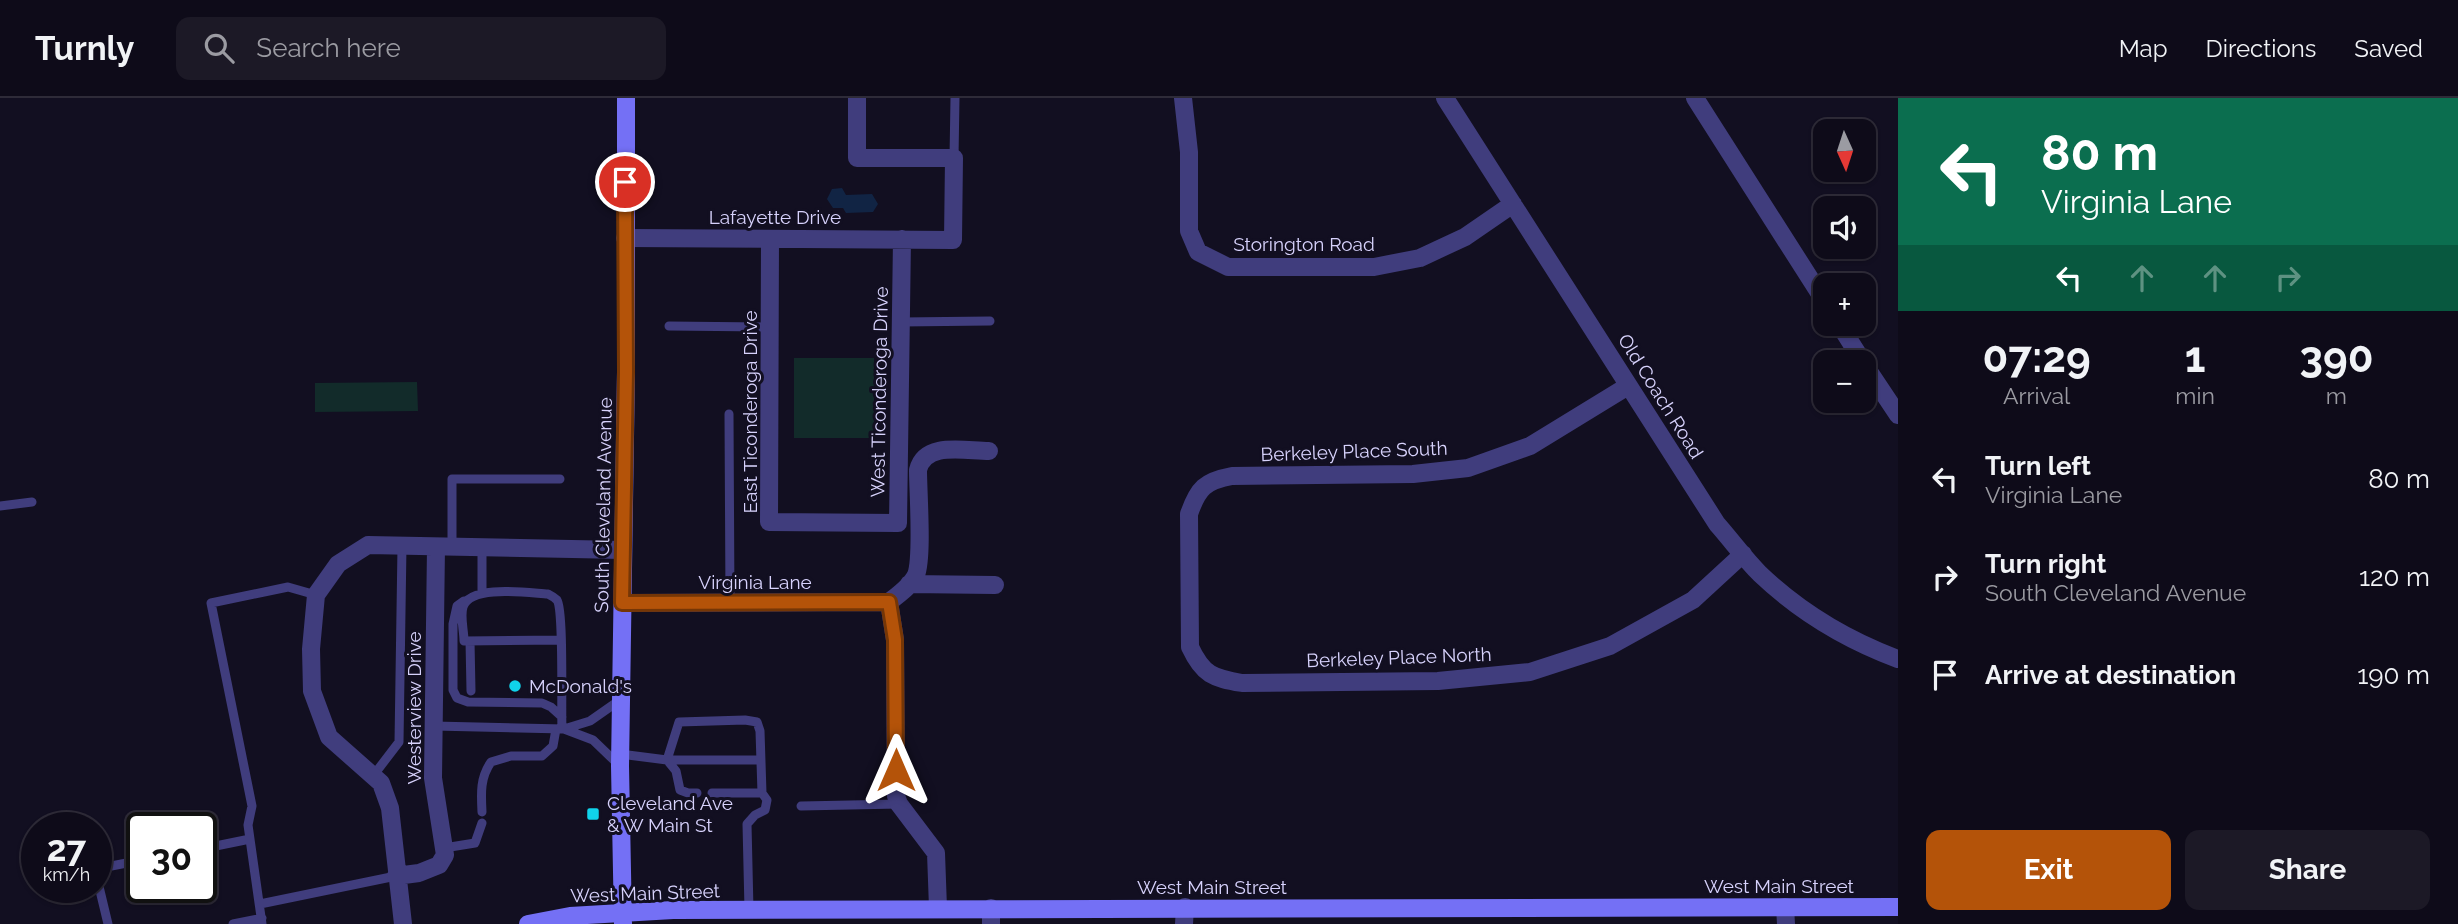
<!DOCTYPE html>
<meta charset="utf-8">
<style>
:root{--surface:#0e0b19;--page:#1c1926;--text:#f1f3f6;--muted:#9b9ba2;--line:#2e2b38;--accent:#b45309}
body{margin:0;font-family:Raleway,sans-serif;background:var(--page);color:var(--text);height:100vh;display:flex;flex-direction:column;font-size:26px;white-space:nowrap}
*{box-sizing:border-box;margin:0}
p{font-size:23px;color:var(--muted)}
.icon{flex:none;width:38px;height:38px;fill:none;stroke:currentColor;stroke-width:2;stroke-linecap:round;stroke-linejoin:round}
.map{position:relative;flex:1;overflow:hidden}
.sheet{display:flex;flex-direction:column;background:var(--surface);width:560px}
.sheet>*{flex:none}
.banner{background:#0b6e4f;color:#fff;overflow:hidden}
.needle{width:46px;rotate:177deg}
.tools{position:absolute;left:1813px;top:21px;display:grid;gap:14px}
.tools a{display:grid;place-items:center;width:63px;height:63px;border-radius:14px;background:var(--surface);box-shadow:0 2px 5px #0004,0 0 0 2px var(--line);font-size:35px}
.speed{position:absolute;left:21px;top:714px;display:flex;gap:14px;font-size:35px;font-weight:700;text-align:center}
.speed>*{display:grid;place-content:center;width:91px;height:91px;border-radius:50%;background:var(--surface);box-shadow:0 2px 5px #0004,0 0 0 2px var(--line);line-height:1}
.speed small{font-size:18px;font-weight:400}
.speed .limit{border:4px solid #111;border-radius:10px;background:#fff;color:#111}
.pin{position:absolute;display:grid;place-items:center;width:60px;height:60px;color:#fff;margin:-30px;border:4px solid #fff;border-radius:50%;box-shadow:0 2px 7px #0007}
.me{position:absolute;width:77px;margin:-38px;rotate:0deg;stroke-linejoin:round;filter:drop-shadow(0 0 5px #0008)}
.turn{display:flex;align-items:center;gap:24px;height:147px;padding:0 28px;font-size:32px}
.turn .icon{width:91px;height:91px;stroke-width:2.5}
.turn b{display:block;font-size:49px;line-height:60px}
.lanes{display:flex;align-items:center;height:66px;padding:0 28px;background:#0003;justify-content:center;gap:35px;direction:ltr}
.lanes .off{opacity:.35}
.eta{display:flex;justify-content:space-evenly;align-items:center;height:119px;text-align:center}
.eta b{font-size:42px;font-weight:700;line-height:49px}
.primary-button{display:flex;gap:14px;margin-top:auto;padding:14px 28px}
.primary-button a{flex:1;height:80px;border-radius:14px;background:var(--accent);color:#fff;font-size:28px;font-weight:700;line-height:80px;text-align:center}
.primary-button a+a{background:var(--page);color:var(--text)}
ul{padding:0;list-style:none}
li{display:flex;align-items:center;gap:21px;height:98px;padding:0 28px}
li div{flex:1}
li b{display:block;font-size:26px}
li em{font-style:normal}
header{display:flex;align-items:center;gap:42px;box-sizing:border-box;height:98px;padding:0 35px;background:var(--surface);border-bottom:2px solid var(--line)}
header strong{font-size:33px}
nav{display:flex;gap:38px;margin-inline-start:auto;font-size:24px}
.search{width:490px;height:63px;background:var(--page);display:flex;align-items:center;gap:18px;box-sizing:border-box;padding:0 24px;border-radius:14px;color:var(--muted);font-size:26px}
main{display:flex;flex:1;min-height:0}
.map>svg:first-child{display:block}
.green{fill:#122b2a}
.water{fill:#112444}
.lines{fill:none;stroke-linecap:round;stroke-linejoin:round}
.lane{stroke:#403d7d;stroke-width:9}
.street{stroke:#403d7d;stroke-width:18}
.secondary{stroke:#7470f5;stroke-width:18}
.route-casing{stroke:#753606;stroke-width:18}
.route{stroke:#b45309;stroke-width:12}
.poi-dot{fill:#10d3eb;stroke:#120f21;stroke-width:2.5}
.labels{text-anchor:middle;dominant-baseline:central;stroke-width:6;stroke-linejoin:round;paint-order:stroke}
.street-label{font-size:19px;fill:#d7d2fc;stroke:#120f21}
.poi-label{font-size:19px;fill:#d7d2fc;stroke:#120f21;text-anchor:start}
</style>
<header>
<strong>Turnly</strong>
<div class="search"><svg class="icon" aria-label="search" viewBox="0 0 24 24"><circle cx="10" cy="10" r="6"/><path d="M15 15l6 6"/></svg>Search here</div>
<nav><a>Map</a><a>Directions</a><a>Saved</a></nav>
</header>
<main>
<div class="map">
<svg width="1898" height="826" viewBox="0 0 1898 826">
<rect width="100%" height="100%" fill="#120f21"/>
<path class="green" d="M794,260h80v80h-80z
M417,284l1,29 -103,1v-29z"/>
<path class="water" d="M842,90l4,7 26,-1 6,10 -5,8 -27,1 -3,-5h-10l-6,-9 5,-10z"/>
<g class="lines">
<path class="lane" d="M954,60l1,-60
M901,224l89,-1
M669,228l101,1
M729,316l1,189
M0,408l32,-4
M452,449v-68h108
M482,494v-44
M464,503l-7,5 -4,18v66l4,8 11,4 74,1 9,4 11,10
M561,542l-97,1c0,-10 -4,-25 -1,-34 7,-23 66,-14 85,-13 2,1 8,5 9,6 7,10 4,110 5,129
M470,543l1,50
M434,628l130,3 26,-8 30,-21
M564,631l29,11 27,26
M620,656l47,6 9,11 4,19 8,3h9
M761,662h-94l12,-38 66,-2 12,2 3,9 2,62
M373,678l26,-34 3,-196
M712,695h50l5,7 -2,10 -10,5 -8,9 2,86
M801,708l98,-2
M482,714c-1,-19 -2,-34 9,-50l20,-6h31l11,-10 3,-17
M444,750l31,-5 7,-20
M201,751l49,-10
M96,771l46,-9
M96,776l12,50
M260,806l136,-28
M233,826l29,-6
M262,826l-14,-99 4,-19 -41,-203 77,-16 28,8"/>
<path class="street" d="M1183,0l6,54v79l9,21 30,15h146l46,-9 45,-21 48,-33
M1445,0l272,426c15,17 28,35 43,50 40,38 87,66 138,85
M1695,0l130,204
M625,140l328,2 1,-82h-97v-60
M770,141l-1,283 129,1 4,-284
M1839,226l24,38
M1864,266l34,51
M1628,288l-98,60 -62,22 -55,6 -181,2c-27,5 -34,12 -43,38l1,133c13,28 23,31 52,36l196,-2 92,-9 80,-26 83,-46 50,-46
M909,486l86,1
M889,504l6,38 1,156 3,8 37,49 2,55
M889,504c9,-7 22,-16 27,-27 7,-18 2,-82 2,-105 7,-29 47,-19 71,-19
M622,505l267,-1
M396,778l23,-3 20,-8 6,-10 -12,-77 3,-231
M1785,809l1,17
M991,810v16
M403,826l-13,-116 -9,-25 -52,-46 -17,-46 -1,-42 5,-54 22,-31 30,-19 255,5
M1184,826l1,-17"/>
<path class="secondary" d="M528,826l42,-8 103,-6 1225,-3
M623,826l-3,-158 6,-394v-274"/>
</g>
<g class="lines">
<g class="route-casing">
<path id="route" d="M625,84l1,190 -4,231 267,-1 6,38 1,130"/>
</g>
<use href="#route" class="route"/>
</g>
<g class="poi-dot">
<circle cx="515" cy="588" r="7"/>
<rect x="586" y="709" width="14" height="14" rx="3.5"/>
</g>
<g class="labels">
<g class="street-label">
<text x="775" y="119">Lafayette Drive</text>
<text x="1304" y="146">Storington Road</text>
<text transform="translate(879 294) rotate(-89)">West Ticonderoga Drive</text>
<text transform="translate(1661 298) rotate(58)">Old Coach Road</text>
<text transform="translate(750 314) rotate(-90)">East Ticonderoga Drive</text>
<text transform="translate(1354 353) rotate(-2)">Berkeley Place South</text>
<text transform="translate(603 407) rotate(-89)">South Cleveland Avenue</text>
<text x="755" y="484">Virginia Lane</text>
<text transform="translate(1399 559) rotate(-2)">Berkeley Place North</text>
<text transform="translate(414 610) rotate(-90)">Westerview Drive</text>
<text x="1779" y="788">West Main Street</text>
<text x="1212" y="789">West Main Street</text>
<text transform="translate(645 795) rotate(-2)">West Main Street</text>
</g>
<g class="poi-label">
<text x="529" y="588">McDonald's</text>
<text x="607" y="705">Cleveland Ave<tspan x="607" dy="22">&amp; W Main St</tspan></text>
</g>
</g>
</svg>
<div class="tools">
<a><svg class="needle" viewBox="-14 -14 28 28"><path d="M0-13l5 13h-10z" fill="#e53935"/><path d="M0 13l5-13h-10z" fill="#9b9ba2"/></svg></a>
<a><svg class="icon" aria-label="sound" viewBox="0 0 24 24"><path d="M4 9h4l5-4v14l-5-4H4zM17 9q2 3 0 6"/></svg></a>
<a>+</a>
<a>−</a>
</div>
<div class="speed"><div>27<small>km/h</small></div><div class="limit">30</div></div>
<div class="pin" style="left:625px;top:84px;background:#d93025"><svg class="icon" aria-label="arrive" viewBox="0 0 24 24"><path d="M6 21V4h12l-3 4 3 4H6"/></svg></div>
<svg class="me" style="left:896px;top:672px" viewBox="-20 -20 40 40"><path d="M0-17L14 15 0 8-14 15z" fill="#b45309" stroke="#fff" stroke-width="4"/></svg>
</div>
<section class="sheet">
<div class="banner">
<div class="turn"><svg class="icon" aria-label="left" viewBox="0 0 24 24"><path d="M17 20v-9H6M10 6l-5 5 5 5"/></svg><div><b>80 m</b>Virginia Lane</div></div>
<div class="lanes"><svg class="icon" aria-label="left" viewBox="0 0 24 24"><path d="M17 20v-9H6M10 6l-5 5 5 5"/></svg><svg class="icon off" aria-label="ahead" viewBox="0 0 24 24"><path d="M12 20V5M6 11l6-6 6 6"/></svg><svg class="icon off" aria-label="ahead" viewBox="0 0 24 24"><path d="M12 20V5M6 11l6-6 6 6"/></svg><svg class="icon off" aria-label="right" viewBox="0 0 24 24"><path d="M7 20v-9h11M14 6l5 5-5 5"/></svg></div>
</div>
<div class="eta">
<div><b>07:29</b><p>Arrival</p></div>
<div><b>1</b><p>min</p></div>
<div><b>390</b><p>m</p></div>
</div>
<ul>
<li><svg class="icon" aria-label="left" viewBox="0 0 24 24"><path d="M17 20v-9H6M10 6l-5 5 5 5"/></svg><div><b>Turn left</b><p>Virginia Lane</p></div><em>80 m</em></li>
<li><svg class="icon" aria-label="right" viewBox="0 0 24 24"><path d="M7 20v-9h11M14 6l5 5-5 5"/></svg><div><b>Turn right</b><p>South Cleveland Avenue</p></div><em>120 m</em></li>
<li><svg class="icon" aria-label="arrive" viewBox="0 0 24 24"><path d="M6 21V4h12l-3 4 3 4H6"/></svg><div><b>Arrive at destination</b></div><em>190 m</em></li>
</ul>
<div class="primary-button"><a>Exit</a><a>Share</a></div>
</section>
</main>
